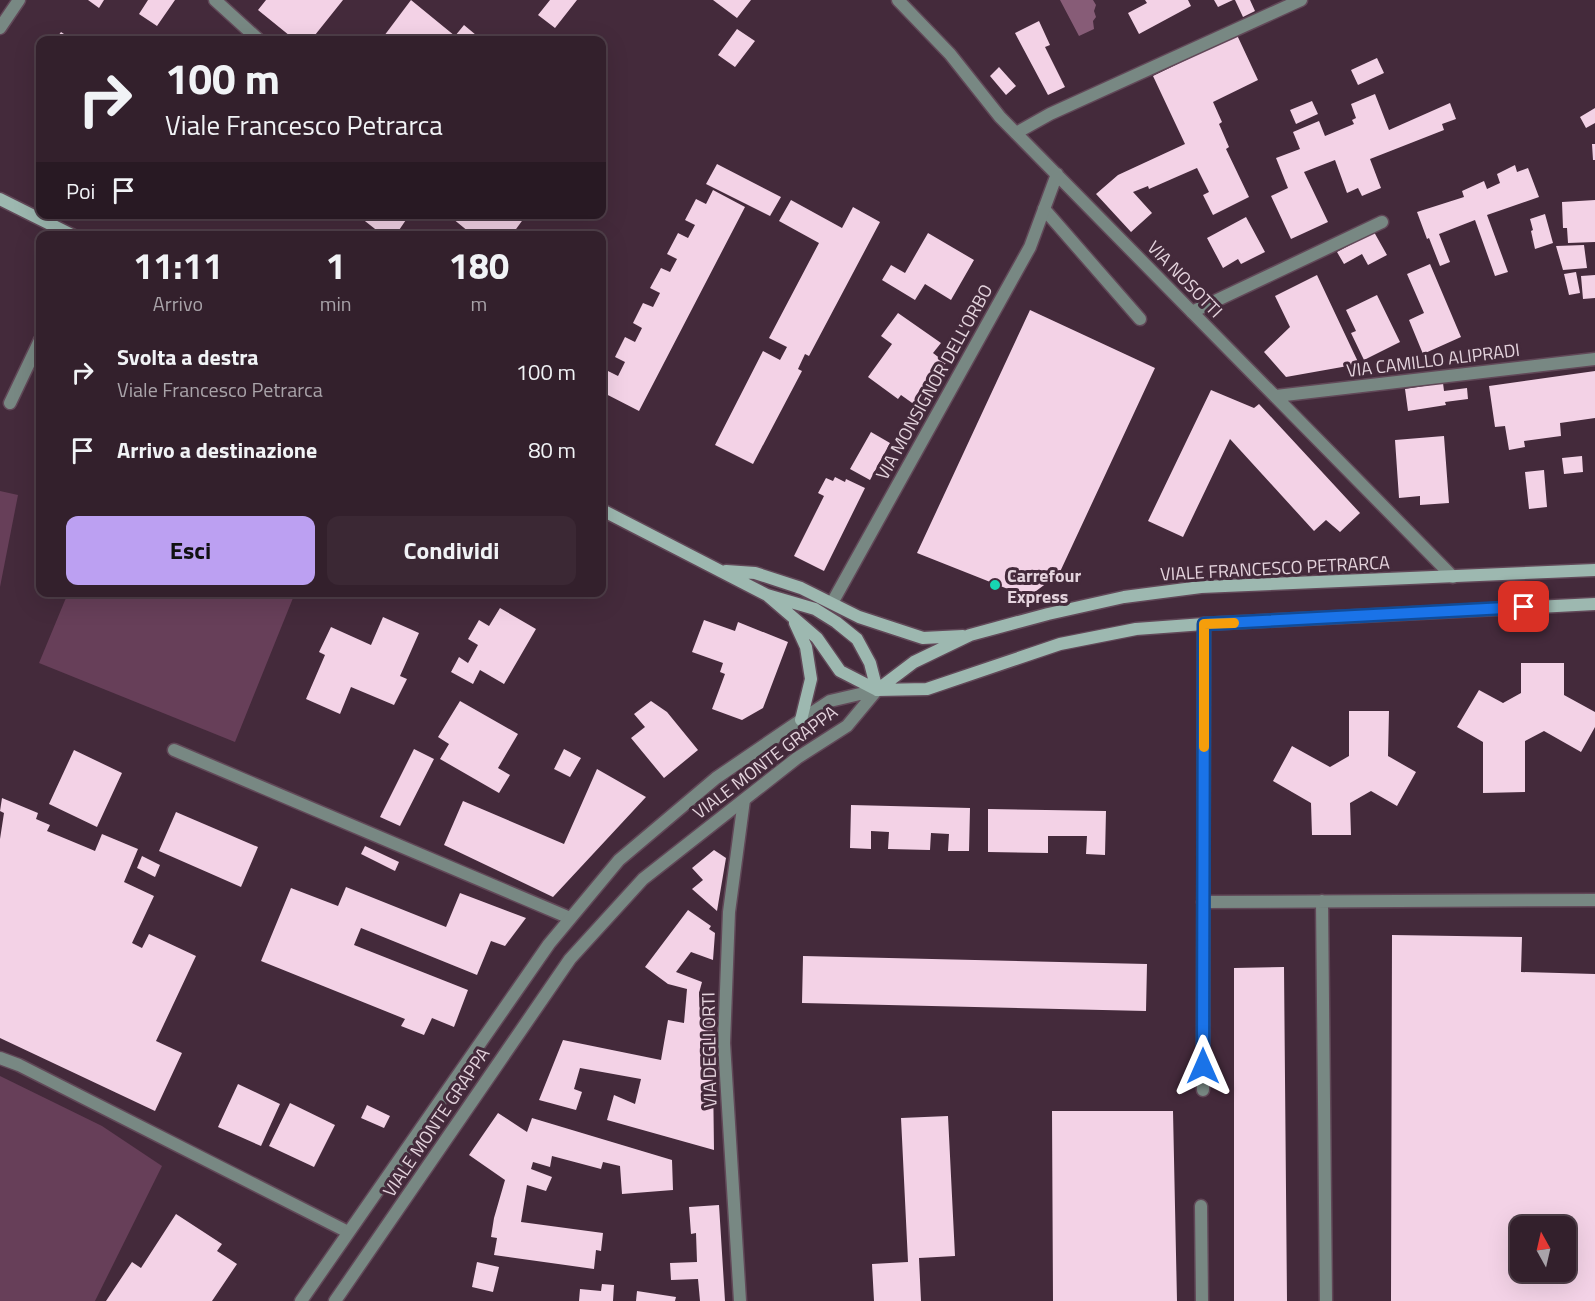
<!DOCTYPE html>
<html lang="it">
<style>
:root{--surface:#33202c;--page:#3b2834;--text:#f1f3f6;--muted:#a9a3a9;--line:#4e3e48;--accent:#bca0f2}
body{margin:0;font-family:"Titillium Web",sans-serif;background:var(--page);color:var(--text);height:100vh;display:flex;flex-direction:column;font-size:22px;white-space:nowrap}
*{box-sizing:border-box;margin:0}
p{font-size:20px;color:var(--muted)}
.icon{flex:none;width:33px;height:33px;fill:none;stroke:currentColor;stroke-width:2;stroke-linecap:round;stroke-linejoin:round}
.map{position:relative;flex:1;overflow:hidden}
.drawer{position:absolute;left:36px;top:231px;width:570px;height:366px;display:flex;flex-direction:column;background:var(--surface);border-radius:12px;box-shadow:0 6px 24px #0002,0 0 0 2px var(--line)}
.drawer>*{flex:none}
.top-card{position:absolute;left:36px;top:36px;width:570px;height:183px;border-radius:12px;box-shadow:0 6px 24px #0002,0 0 0 2px var(--line);background:#33202c;color:var(--text);overflow:hidden}
.needle{width:39px;rotate:352deg}
.tools{position:absolute;left:1510px;top:1216px;display:grid;gap:12px}
.tools a{display:grid;place-items:center;width:66px;height:66px;border-radius:12px;background:var(--surface);box-shadow:0 6px 24px #0002,0 0 0 2px var(--line);font-size:30px}
.pin{position:absolute;display:grid;place-items:center;width:51px;height:51px;color:#fff;margin:-26px;border-radius:12px;box-shadow:0 3px 9px #0006}
.me{position:absolute;width:66px;margin:-33px;rotate:0deg;stroke-linejoin:round;filter:drop-shadow(0 0 4px #0008)}
.turn{display:flex;align-items:center;gap:21px;height:126px;padding:0 30px;font-size:27px}
.turn .icon{width:78px;height:78px;stroke-width:2.5}
.turn b{display:block;font-size:42px;line-height:51px}
.then{display:flex;align-items:center;height:57px;padding:0 30px;background:#0003;gap:12px;font-size:22px}
.eta{display:flex;justify-content:space-evenly;align-items:center;height:102px;text-align:center}
.eta b{font-size:36px;font-weight:700;line-height:42px}
.button{display:flex;gap:12px;margin-top:auto;padding:12px 30px}
.button a{flex:1;height:69px;border-radius:12px;background:var(--accent);color:#111;font-size:24px;font-weight:700;line-height:69px;text-align:center}
.button a+a{background:var(--page);color:var(--text)}
ul{padding:0;list-style:none}
li{display:flex;align-items:center;gap:18px;height:78px;padding:0 30px}
li div{flex:1}
li b{display:block;font-size:22px}
li em{font-style:normal}
.map>svg:first-child{display:block}
.green{fill:#673f59}
.water{fill:#875c77}
.building{fill:#f3d2e6;fill-rule:evenodd}
.lines{fill:none;stroke-linecap:round;stroke-linejoin:round}
.service-casing{stroke:#614858;stroke-width:15}
.minor-casing{stroke:#614858;stroke-width:15}
.tertiary-casing{stroke:#614858;stroke-width:15}
.secondary-casing{stroke:#614858;stroke-width:15}
.service{stroke:#788883;stroke-width:12}
.minor{stroke:#788883;stroke-width:12}
.tertiary{stroke:#788883;stroke-width:12}
.secondary{stroke:#9db8b0;stroke-width:12}
.route-casing{stroke:#114b97;stroke-width:15}
.route{stroke:#1a73e8;stroke-width:10}
.slow{stroke:#f59e0b;stroke-width:10}
.poi-dot{fill:#17d5b3;stroke:#442a3b;stroke-width:2}
.labels{text-anchor:middle;dominant-baseline:central;stroke-width:6;stroke-linejoin:round;paint-order:stroke}
.street-label{font-size:18px;fill:#e4d3dd;stroke:#442a3b}
.poi-label{font-size:18px;font-weight:bold;fill:#e4d3dd;stroke:#442a3b;text-anchor:start}
</style>
<div class="map">
<svg width="1595" height="1301" viewBox="0 0 1595 1301">
<rect width="100%" height="100%" fill="#442a3b"/>
<path class="green" d="M0,491l18,4 -18,92z
M280,592l13,6 -58,144 -196,-79 29,-70z
M0,1076l102,50 60,40 -67,135h-95z"/>
<path class="water" d="M1060,0h33l3,5 -2,6 2,6 -3,4 1,8 -15,7z"/>
<path class="building" d="M88,0h16l-5,8z
M148,0h27l-18,26 -18,-12z
M266,0h77l-32,40h-16l-37,-30z
M411,0l44,36 9,-11 18,15h-101z
M550,0h27l-22,28 -17,-13z
M713,0h38l-14,18z
M1145,0h43l3,6 -52,28 -11,-21 19,-10z
M1214,0h19l-15,7z
M1235,0h15l5,11 -12,6z
M1039,21l11,24 -5,2 20,40 -17,8 -33,-62z
M737,29l18,12 -20,26 -17,-12z
M61,32l12,8h-18z
M1237,35l21,45 -45,22 9,20 -3,2 10,23 -3,2 23,48 -36,18 -10,-20 6,-3 -12,-24 -48,21 -1,-3 -15,6 19,21 -21,19 -35,-38 22,-19 67,-31 -32,-68z
M1377,58l7,15 -26,12 -7,-15z
M999,67l17,19 -10,9 -16,-19z
M1375,94l14,36 61,-27 6,16 -14,5 2,6 -74,29 11,29 -19,8 -4,-8 -11,5 -12,-33 -31,12 24,50 -37,17 -20,-43 17,-8 -12,-30 24,-9 -7,-17 26,-11 6,15 29,-12 -2,-4 4,-2 -5,-14z
M1312,101l6,13 -22,10 -6,-14z
M1595,108v15l-9,5 -6,-11z
M1592,144h3v16h-2z
M717,164l64,33 -11,19 -64,-32z
M1515,165l2,7 11,-4 11,29 -52,18 21,57 -13,4 -20,-56 -36,14 11,28 -10,4 -11,-28 -2,1 -10,-27 47,-15 -2,-6 22,-10 3,8 13,-6 -3,-9z
M713,190l32,17 -106,204 -37,-19v-9l6,-12 10,5 7,-14 -10,-5 10,-20 10,5 7,-14 -9,-5 10,-20 10,4 7,-14 -10,-5 11,-20 9,4 7,-13 -10,-5 11,-21 10,5 7,-13 -10,-5 11,-21 10,5z
M791,200l51,28 11,-21 27,15 -71,134 -4,-2 -7,15 4,2 -49,93 -38,-19 48,-94 17,9 7,-13 -18,-9 50,-95 -40,-22z
M1595,200v42l-27,1 -1,-15h-4l-1,-26z
M356,214h54l-15,22h-11z
M447,214h80l-16,22h-37z
M1545,214l8,29 -18,6 -4,-18 2,-1 -3,-11z
M1246,217l19,35 -24,12 -3,-5 -15,9 -16,-30z
M1374,232l13,23 -19,10 -6,-11 -18,10 -7,-12z
M928,233l46,27 -23,40 -26,-16 -10,16 -33,-20 9,-15 14,8z
M1584,245l3,23 -24,2 -7,-24z
M1430,264l31,73 -38,17 -14,-34 15,-7 -17,-39z
M1576,272l4,21 -11,2 -5,-21z
M1317,275l42,89 -73,13 -22,-25 26,-25 -15,-31z
M1595,275v23l-12,1 -2,-23z
M1377,295l23,47 -36,18 -13,-27 5,-2 -10,-21z
M1030,310l125,58 -96,206 -31,23 -111,-44z
M898,313l43,30 -8,10 13,10 -31,42 -14,-10 -3,4 -30,-22 24,-33 -11,-8z
M1595,371v47l-35,5 1,13 -37,5 1,6 -16,3 -4,-24 -10,1 -6,-41z
M1443,383l1,8 23,-3 1,11 -23,3 1,3 -38,6 -3,-22z
M1211,390l43,18 5,-4 101,109 -20,19 -14,-12 -12,11 -84,-92 -47,98 -35,-16z
M871,432l19,11 -20,37 -20,-11z
M1444,436l5,67 -29,2v-9l-21,2 -4,-58z
M1582,456l1,16 -19,2 -2,-16z
M1544,470l3,37 -18,2 -4,-37z
M835,477l10,5 1,-3 19,9 -41,83 -30,-15 30,-60 -6,-3 8,-15 7,3z
M500,608l36,21 -32,55 -24,-14 -7,14 -22,-12 8,-15 9,6 10,-18 -10,-6 11,-19 10,6z
M383,617l36,16 -19,43 7,3 -13,26 -43,-18 -11,27 -34,-15 19,-44 -6,-3 12,-25 40,18z
M704,620l31,11 3,-9 50,20 -25,66 -21,12 -30,-11 13,-35 -5,-2 3,-9 -31,-11z
M1521,663h43v32l31,17v15l-14,25 -37,-21 -19,10v51l-42,1v-51l-26,-15 22,-37 24,13 18,-10z
M460,701l58,33 -20,34 12,7 -11,18 -59,-34 9,-15 -11,-7z
M651,701l16,11 31,38 -34,28 -33,-40 14,-11 -11,-13z
M1349,711h40l-1,45 28,16 -19,34 -26,-15 -21,12 1,32h-39l-1,-32 -38,-22 19,-35 38,21 19,-11z
M414,749l20,10 -34,67 -20,-9z
M564,749l17,9 -11,19 -16,-8z
M74,750l48,23 -25,54 -48,-23z
M597,769l49,28 -93,100 -109,-52 19,-44 101,43z
M2,798l36,15 -2,6 14,6 -3,6 41,17 7,3 7,-17 36,15 -14,33 30,14 -22,47 10,5 7,-14 47,22 -40,85 26,12 -27,58 -155,-73v-199l4,-26 -4,-2z
M851,805l119,3 -1,43h-21l1,-17 -18,-1 -1,17 -42,-1 1,-17 -18,-1v18l-21,-1z
M988,809l118,2 -1,44 -19,-1 1,-18h-39v17l-60,-1z
M176,812l82,35 -17,40 -82,-36z
M365,846l34,16 -4,9 -34,-17z
M714,850l12,8 -9,53 -25,-22 11,-9 -11,-12z
M142,856l18,9 -5,12 -18,-9z
M346,887l100,40 14,-34 66,25 -21,28 -14,-5 -14,34 -116,-47 -7,17 114,45 -14,37 -22,-9 -8,17 -23,-9 4,-7 -144,-58 30,-73 47,18z
M688,910l23,16 -2,3 6,4 -2,27 -22,-8 -15,20 26,10 -3,11 13,2 2,155 -107,-30 7,-25 21,9 6,-25 -61,-11 -6,21 8,3 -6,18 -37,-10 24,-60 98,20 7,-40 16,3 3,-34 -19,-5 -23,-17z
M1392,935l130,2 -1,35 74,2v327h-204zM1521,1227h45v45h-45z
M803,956l344,8 -1,47 -344,-8z
M1284,967l3,334h-53v-333z
M238,1084l42,20 -19,42 -43,-19z
M290,1103l45,22 -21,42 -45,-21z
M367,1105l23,11 -6,12 -23,-10z
M1052,1111h121l4,190h-124z
M498,1113l29,19 5,-14 140,42 1,30 -51,4 -2,-28 -17,-4 -2,7 -49,-13 -2,11 -17,-5 -2,7 21,8 -6,14 -19,-6 -6,37 82,11 -2,18 -5,-1 -2,19 -100,-14 3,-17 -6,-1 3,-19 11,-38 -36,-25z
M948,1116l7,140 -36,2 2,43h-47l-2,-37 36,-2 -7,-144z
M719,1205l6,96h-25l-2,-22 -27,1 -1,-17 27,-1 -1,-29 -5,1 -2,-27z
M176,1214l46,30 -5,7 20,13 -25,37h-106l26,-39 9,6z
M477,1262l22,5 -6,25 -21,-5z
M602,1284l12,1 -1,16h-34l1,-12 21,2z
M637,1291l39,6 -1,4h-39z"/>
<g class="lines">
<g class="service-casing">
<path id="service" d="M1016,133l34,-19 251,-114
M1044,209l96,110
M1192,312l190,-90
M10,403l30,-63
M1322,901l4,400
M1203,902l392,-2"/>
</g>
<g class="minor-casing">
<path id="minor" d="M215,0l44,40
M898,0l52,54 50,63 453,460
M0,28l19,-28
M1276,396l319,-37
M832,603l198,-356 27,-73
M174,750l396,168
M0,1058l19,7 329,167
M1203,1090l1,-466
M1201,1206l1,95
M740,1301l-16,-258 5,-131 15,-112"/>
</g>
<g class="tertiary-casing">
<path id="tertiary" d="M301,1301l248,-357 70,-84 97,-82 85,-58 29,-19 47,-11
M335,1301l235,-342 73,-80 154,-121 50,-32 30,-36"/>
</g>
<g class="secondary-casing">
<path id="secondary" d="M0,199l74,37
M602,510l165,85 48,14 21,13 21,17 13,24 7,27
M726,571l29,2 46,15 58,29 64,21 40,-2
M767,595l50,43 23,33 37,19 50,-1 133,-45 76,-15 68,-5 391,-20
M795,623l11,24 5,32 -10,41
M877,690l37,-28 56,-27 78,-21 76,-17 77,-10 394,-17"/>
</g>
<use href="#service" class="service"/>
<use href="#minor" class="minor"/>
<use href="#tertiary" class="tertiary"/>
<use href="#secondary" class="secondary"/>
</g>
<g class="lines">
<g class="route-casing">
<path id="route" d="M1203,1066l1,-442 320,-17"/>
</g>
<use href="#route" class="route"/>
<path class="slow" d="M1204,747v-123l30,-1"/>
</g>
<circle class="poi-dot" cx="995" cy="585" r="6"/>
<g class="labels">
<g class="street-label">
<text transform="translate(1185 279) rotate(46)">VIA NOSOTTI</text>
<text transform="translate(1433 360) rotate(-7)">VIA CAMILLO ALIPRADI</text>
<text transform="translate(934 382) rotate(-61)">VIA MONSIGNOR DELL'ORBO</text>
<text transform="translate(1275 568) rotate(-3)">VIALE FRANCESCO PETRARCA</text>
<text transform="translate(765 762) rotate(-37)">VIALE MONTE GRAPPA</text>
<text transform="translate(709 1050) rotate(-91)">VIA DEGLI ORTI</text>
<text transform="translate(436 1122) rotate(-56)">VIALE MONTE GRAPPA</text>
</g>
<g class="poi-label">
<text x="1007" y="575">Carrefour<tspan x="1007" dy="21">Express</tspan></text>
</g>
</g>
</svg>
<div class="tools">
<a><svg class="needle" viewBox="-14 -14 28 28"><path d="M0-13l5 13h-10z" fill="#e53935"/><path d="M0 13l5-13h-10z" fill="#a9a3a9"/></svg></a>
</div>
<div class="pin" style="left:1524px;top:607px;background:#d93025"><svg class="icon" aria-label="arrive" viewBox="0 0 24 24"><path d="M6 21V4h12l-3 4 3 4H6"/></svg></div>
<svg class="me" style="left:1203px;top:1066px" viewBox="-20 -20 40 40"><path d="M0-17L14 15 0 8-14 15z" fill="#1a73e8" stroke="#fff" stroke-width="4"/></svg>
<div class="top-card">
<div class="turn"><svg class="icon" aria-label="right" viewBox="0 0 24 24"><path d="M7 20v-9h11M14 6l5 5-5 5"/></svg><div><b>100 m</b>Viale Francesco Petrarca</div></div>
<div class="then">Poi<svg class="icon" aria-label="arrive" viewBox="0 0 24 24"><path d="M6 21V4h12l-3 4 3 4H6"/></svg></div>
</div>
<section class="drawer">
<div class="eta">
<div><b>11:11</b><p>Arrivo</p></div>
<div><b>1</b><p>min</p></div>
<div><b>180</b><p>m</p></div>
</div>
<ul>
<li><svg class="icon" aria-label="right" viewBox="0 0 24 24"><path d="M7 20v-9h11M14 6l5 5-5 5"/></svg><div><b>Svolta a destra</b><p>Viale Francesco Petrarca</p></div><em>100 m</em></li>
<li><svg class="icon" aria-label="arrive" viewBox="0 0 24 24"><path d="M6 21V4h12l-3 4 3 4H6"/></svg><div><b>Arrivo a destinazione</b></div><em>80 m</em></li>
</ul>
<div class="button"><a>Esci</a><a>Condividi</a></div>
</section>
</div>
